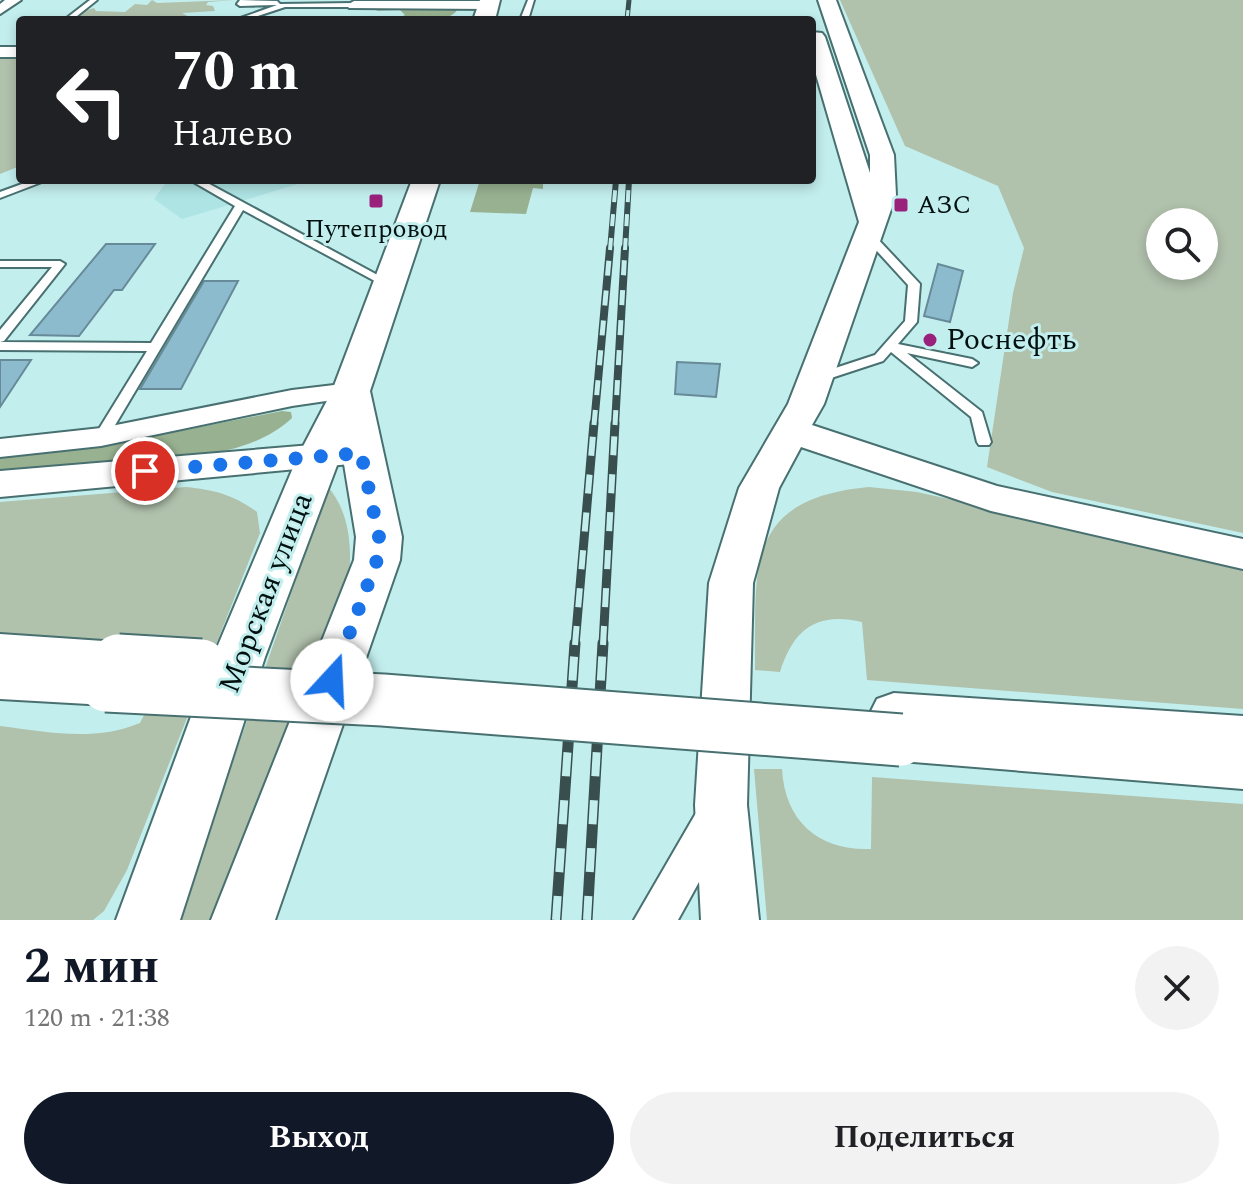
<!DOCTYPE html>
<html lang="ru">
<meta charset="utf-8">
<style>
:root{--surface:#fff;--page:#f2f2f2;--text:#202124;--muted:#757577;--accent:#111827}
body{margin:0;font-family:Spectral,serif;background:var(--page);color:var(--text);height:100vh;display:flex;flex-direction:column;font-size:30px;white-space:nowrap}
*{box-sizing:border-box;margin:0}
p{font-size:26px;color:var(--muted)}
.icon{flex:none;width:44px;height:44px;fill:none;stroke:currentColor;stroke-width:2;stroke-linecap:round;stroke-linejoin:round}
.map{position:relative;height:920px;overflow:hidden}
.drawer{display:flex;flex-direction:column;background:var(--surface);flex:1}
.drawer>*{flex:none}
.banner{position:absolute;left:16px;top:16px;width:800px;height:168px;border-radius:8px;box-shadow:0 4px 12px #0003;background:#202124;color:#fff;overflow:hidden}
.controls{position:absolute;left:1146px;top:208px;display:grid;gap:16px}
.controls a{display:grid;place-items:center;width:72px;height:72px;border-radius:50%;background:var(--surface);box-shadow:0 4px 12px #0003;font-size:40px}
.pin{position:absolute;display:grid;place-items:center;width:68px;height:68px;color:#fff;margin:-34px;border:4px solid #fff;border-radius:50%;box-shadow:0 2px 8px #0007}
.me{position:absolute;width:88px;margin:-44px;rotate:20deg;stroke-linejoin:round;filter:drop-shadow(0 0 6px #0008)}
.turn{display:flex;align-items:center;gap:28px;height:168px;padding:0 24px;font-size:36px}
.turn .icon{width:104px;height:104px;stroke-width:2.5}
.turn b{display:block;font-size:56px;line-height:68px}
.round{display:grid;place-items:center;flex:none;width:84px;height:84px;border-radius:42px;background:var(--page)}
.headline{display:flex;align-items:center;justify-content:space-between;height:136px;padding:0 24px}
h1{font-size:48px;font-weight:700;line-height:60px;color:var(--accent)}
.primary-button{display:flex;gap:16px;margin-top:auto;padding:16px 24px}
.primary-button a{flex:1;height:92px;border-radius:48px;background:var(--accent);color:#fff;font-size:32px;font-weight:700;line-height:92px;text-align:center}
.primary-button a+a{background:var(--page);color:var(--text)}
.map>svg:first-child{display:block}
.built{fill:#aee4e4}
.green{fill:#b0c1ac;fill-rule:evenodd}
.forest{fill:#98b291}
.building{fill:#8dbbce;stroke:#678a99;stroke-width:2}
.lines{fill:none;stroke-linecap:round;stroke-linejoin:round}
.lane-casing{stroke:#487070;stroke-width:4}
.street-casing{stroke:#487070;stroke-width:4}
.secondary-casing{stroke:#487070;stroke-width:4}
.primary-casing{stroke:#487070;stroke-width:4}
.lane{fill:#fff;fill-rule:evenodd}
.street{fill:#fff;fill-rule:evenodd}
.secondary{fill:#fff;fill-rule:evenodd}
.primary{fill:#fff;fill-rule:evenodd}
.rail-far4-casing{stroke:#394f4f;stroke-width:5}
.rail-far3-casing{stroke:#394f4f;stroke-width:6}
.rail-far2-casing{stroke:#394f4f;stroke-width:8}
.rail-far1-casing{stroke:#394f4f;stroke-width:9}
.rail-casing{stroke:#394f4f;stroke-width:11}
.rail-far4{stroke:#c3eeee;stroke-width:3;stroke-dasharray:10;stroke-linecap:butt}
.rail-far3{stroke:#c3eeee;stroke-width:4;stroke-dasharray:12;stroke-linecap:butt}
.rail-far2{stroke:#c3eeee;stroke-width:5;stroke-dasharray:15;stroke-linecap:butt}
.rail-far1{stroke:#c3eeee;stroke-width:6;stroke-dasharray:19;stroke-linecap:butt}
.rail{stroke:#c3eeee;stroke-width:8;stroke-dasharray:24;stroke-linecap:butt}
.secondary-bridge-casing{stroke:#487070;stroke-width:55;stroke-linecap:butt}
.secondary-bridge{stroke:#fff;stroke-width:51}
.route{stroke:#1a73e8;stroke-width:14;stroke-dasharray:0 25.2}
.poi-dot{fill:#99217c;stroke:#c3eeee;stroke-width:3}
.labels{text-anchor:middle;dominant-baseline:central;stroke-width:6;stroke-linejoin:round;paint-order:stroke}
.far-poi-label{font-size:26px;fill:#021010;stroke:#c3eeee;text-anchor:start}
.poi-label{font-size:30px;fill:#021010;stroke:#c3eeee;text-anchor:start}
.street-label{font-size:30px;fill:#021010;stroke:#c3eeee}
</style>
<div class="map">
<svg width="1243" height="920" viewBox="0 0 1243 920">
<rect width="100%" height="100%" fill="#c3eeee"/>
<path class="built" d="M168,180h143l-129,39 -28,-20z"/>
<path class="green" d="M152,0l5,3 78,-3 -27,2 -2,3 7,1 2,5 -33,2 11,6 -5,1 -110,-1 6,-8 10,-3 2,3 29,1 10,-8 12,1z
M840,0h403v533l-191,-41 -65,-25 26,-174 11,-45 -26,-62 -93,-40zM1160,222h44v44h-44z
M0,59h20v107l-20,8z
M186,487c29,3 48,8 71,25l3,21 -133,337 -23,41 -11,9h-93v-194c48,6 94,16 140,-3l29,-57 -52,-25 -117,-6v-133z
M328,487c22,25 25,64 20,97l-119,336h-51z
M869,487l48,5 326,72v145l-376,-29 -5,-58c-46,-11 -69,8 -82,50l-25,-2c1,-102 -12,-171 114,-183z
M754,769h28c3,53 37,82 89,80l1,-72 371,27v116h-476z"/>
<path class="forest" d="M383,6l69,1 6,2c-11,17 -45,11 -63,11l10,-5 -5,-5 -24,1z
M480,180h63v9l-10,-1 -7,26 -56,-2z
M282,411l9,1 1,6c-24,23 -59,32 -90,38l-202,16v-15l97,-10z"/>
<path class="building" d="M106,244h49l-33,46h-8l-35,46 -49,-1z
M938,264l25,7 -13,51 -26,-6z
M204,281h34l-57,108h-41z
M0,360h31l-31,47z
M677,362l43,2 -4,33 -41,-3z"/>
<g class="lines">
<g class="lane-casing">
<path id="lane" d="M90,0h7l-25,20h-8z
M240,0l37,1 3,3 74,-1 3,2 -3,2h-69l-39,13h-11l42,-15 -37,1 -3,-2z
M528,0h6l-6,20h-8z
M33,180h14l-47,18v-6z
M190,180h12l194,105 -6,3 -4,-1 -143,-77 -135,227 -2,3h-10l-2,-3 53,-86 -147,-1v-8l151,1 84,-137z
M870,234l4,1 46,49 -3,38 -19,22 74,15 6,4 -6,4 -65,-14 75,59 9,30 -2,3h-10l-2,-3 -6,-25 -80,-65 -8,9 -61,20 -4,1 -6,-4 2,-3 61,-20 30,-34 3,-36 -42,-46 -1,-2z
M0,261h60l5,3 -61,77 -4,1v-12l52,-63h-52z"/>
</g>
<g class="street-casing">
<path id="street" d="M5,0h16l-21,14v-10z
M354,1h135l7,4 -7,4 -140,-1 -2,-3z
M0,47h20v10h-20z
M351,383l13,8 -4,5 -68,10 -191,40 -101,11v-18l101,-11 191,-38z
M717,795l14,6 6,12 -59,107h-44l69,-119z"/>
</g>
<g class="secondary-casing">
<path id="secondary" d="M818,0h18l58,155 2,40 -72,209 -12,21 185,61 246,53v30l-252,-58 -190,-64 -22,41 -26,95 -6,222 12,115h-58l-6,-115 14,-222 30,-95 49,-84 71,-182 -47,-161v-29l10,1 3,4 45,136v-18z
M348,442l13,3 6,9 -6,9 -361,34v-26z
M0,634l118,8 16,5 7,13 -7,13 -9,3 5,10 -7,14 -17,5 -106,-6z
M894,693l349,23v73l-342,-28 -18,-6 -7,-15 5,-11 -4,-2 -7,-14 7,-14z"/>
</g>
<g class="primary-casing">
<path id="primary" d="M480,0h20l-5,20h-22z
M412,180h28l-70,211 32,146 -2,23 -125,360h-64l143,-360 2,-23 -14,-85 -77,205 -85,263h-64l97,-263 85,-201 34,-65z"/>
</g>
<use href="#lane" class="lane"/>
<use href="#street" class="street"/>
<use href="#secondary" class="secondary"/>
<use href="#primary" class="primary"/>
<g class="rail-far4-casing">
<path id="rail-far4" d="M627,20l2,-20"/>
</g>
<g class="rail-far3-casing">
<path id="rail-far3" d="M610,250l6,-70
M625,250l4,-70"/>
</g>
<g class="rail-far2-casing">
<path id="rail-far2" d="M594,425l16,-177
M615,425l10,-177"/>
</g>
<g class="rail-far1-casing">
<path id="rail-far1" d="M575,645l19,-222
M603,645l12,-222"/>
</g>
<g class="rail-casing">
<path id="rail" d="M556,920l19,-277
M587,920l16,-277"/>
</g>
<use href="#rail-far4" class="rail-far4"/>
<use href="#rail-far3" class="rail-far3"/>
<use href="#rail-far2" class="rail-far2"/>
<use href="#rail-far1" class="rail-far1"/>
<use href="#rail" class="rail"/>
<g class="secondary-bridge-casing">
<path id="secondary-bridge" d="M118,660l83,5
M106,686l277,14 518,40"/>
</g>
<use href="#secondary-bridge" class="secondary-bridge"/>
</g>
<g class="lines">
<path class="route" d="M145,471l216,-18 18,84 -2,23 -45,120"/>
</g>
<g class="poi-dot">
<rect x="368" y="193" width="16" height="16" rx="4"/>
<rect x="893" y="197" width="16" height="16" rx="4"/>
<circle cx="930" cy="340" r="8"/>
</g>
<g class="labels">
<g class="far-poi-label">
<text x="917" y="205">АЗС</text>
<text x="376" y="229" text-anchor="middle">Путепровод</text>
</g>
<g class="poi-label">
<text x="946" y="340">Роснефть</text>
</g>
<g class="street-label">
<text transform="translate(266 593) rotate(-69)">Морская улица</text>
</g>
</g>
</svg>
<div class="controls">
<a><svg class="icon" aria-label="search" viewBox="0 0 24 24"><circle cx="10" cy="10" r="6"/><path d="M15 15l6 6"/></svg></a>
</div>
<div class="pin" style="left:145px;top:471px;background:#d93025"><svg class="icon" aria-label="arrive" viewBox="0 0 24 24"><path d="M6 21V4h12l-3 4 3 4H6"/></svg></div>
<svg class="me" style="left:332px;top:680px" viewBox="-20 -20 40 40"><circle r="19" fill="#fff"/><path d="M0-13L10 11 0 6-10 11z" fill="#1a73e8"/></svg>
<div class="banner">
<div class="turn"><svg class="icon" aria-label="left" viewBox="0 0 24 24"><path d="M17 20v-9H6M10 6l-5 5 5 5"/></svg><div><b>70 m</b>Налево</div></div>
</div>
</div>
<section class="drawer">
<div class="headline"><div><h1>2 мин</h1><p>120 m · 21:38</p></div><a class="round"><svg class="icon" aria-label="close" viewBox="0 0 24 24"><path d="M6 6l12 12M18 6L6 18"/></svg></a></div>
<div class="primary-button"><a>Выход</a><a>Поделиться</a></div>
</section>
